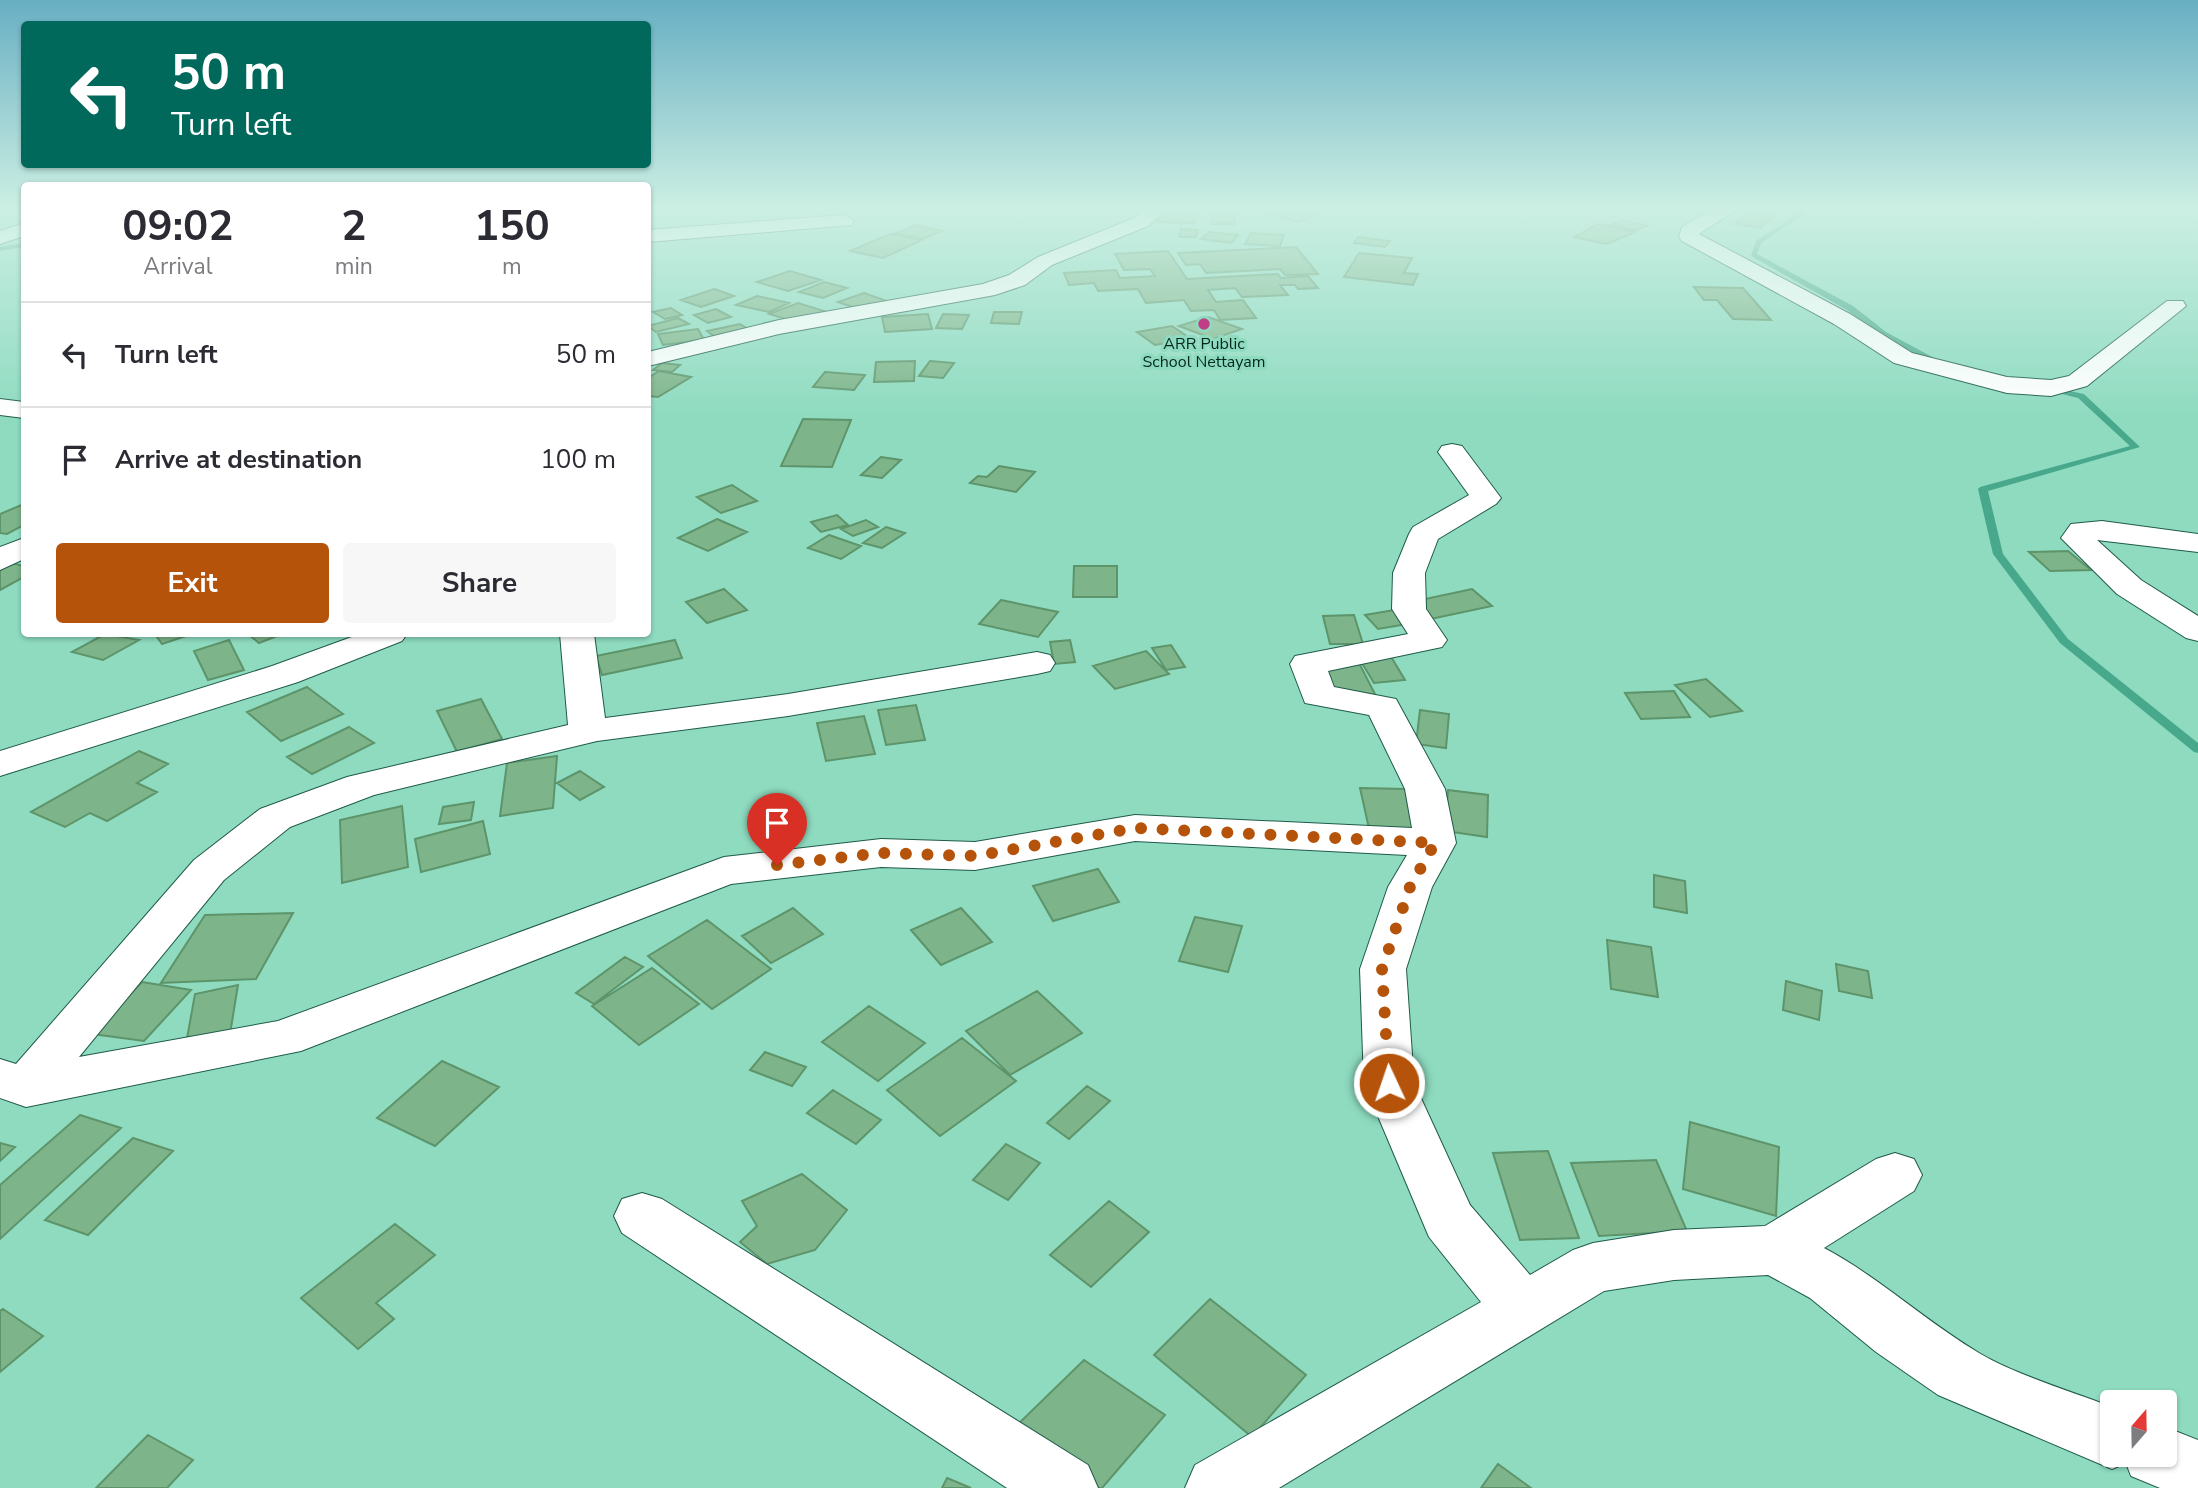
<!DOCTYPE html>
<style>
:root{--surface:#fff;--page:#f7f7f7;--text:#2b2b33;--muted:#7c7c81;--line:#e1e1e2;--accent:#b45309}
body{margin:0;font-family:"Nunito Sans",sans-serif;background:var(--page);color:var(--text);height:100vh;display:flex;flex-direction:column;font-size:26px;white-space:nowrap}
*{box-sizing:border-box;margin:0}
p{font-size:23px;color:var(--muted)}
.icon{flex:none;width:38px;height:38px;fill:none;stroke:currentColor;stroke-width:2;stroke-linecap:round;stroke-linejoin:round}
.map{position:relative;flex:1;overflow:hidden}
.side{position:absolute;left:21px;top:182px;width:630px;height:455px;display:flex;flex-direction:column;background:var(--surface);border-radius:7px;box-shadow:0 2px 5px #0004}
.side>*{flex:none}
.banner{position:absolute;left:21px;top:21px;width:630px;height:147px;border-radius:7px;box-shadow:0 2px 5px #0004;background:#00695c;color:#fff;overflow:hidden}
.needle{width:46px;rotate:20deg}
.buttons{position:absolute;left:2100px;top:1390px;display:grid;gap:14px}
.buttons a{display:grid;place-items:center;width:77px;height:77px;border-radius:7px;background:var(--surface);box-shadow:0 2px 5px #0004;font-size:35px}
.pin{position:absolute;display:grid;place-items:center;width:60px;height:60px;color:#fff;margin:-72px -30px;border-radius:50% 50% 50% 0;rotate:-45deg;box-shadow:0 0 7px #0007}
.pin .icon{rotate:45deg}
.me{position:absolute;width:77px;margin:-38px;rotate:357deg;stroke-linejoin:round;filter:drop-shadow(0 0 5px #0008)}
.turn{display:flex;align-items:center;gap:24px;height:147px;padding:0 35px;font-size:32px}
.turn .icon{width:91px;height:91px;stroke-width:2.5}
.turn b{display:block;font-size:49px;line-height:60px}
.eta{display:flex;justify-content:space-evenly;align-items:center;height:119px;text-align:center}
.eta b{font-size:42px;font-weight:700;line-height:49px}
.button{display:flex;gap:14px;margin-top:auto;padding:14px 35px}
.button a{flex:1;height:80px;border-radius:7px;background:var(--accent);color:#fff;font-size:28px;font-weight:700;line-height:80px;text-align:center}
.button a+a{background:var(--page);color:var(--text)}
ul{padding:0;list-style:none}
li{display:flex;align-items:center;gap:21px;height:105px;padding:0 35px;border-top:2px solid var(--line)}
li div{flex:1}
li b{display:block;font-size:26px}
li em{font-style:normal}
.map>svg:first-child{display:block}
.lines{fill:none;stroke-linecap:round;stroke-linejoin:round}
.stream{fill:#48a88b;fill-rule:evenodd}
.building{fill:#7db489;stroke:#5d946a;stroke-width:2}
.minor-casing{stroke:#1f5b4a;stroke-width:2}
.minor{fill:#fff;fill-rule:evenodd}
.route{stroke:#b45309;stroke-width:12;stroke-dasharray:0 21.6}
.poi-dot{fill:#c03e85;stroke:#8edbc0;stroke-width:2.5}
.labels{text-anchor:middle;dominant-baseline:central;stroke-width:6;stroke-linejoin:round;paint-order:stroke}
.far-poi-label{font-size:16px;fill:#05271e;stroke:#8edbc0}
</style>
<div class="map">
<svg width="2198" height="1488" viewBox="0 0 2198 1488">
<rect width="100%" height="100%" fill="#8edbc0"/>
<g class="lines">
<path class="stream" d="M1802,208l8,2 -49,33 -4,11 96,52 33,26 50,27v4h-6l-50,-27 -33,-26 -96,-54 5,-15 47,-31z
M24,243v4l-24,4v-4z
M2046,386l38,8 56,53 -152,44 15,63 65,85 130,104v10l-4,-1 -134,-109 -67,-89 -15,-65 2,-2 150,-41 -52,-48 -32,-8z"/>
</g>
<path class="building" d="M1271,208h18l27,7 -19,7 -34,-11z
M1751,210l25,4 -16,14 -25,-4z
M1159,213l37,1 -2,9 -37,-1z
M1213,213l22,1 -1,10h-22z
M1622,220l25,6 -12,4 -25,-5z
M1598,224l38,8 -30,12 -32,-7z
M916,225l26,6 -20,8 -26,-6z
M1181,229l17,1 -2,7h-17z
M1209,232l29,3 -7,8 -30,-4z
M1251,233l33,2 -4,11 -35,-2z
M890,234l32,6 -39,18 -33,-7z
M1358,237l32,4 -5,6 -31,-4z
M1296,247l22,27 -33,1 -5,-6 -74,4 -6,-9 -14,1 -8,-12z
M1168,251l19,28 91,-5 3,4 27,-2 10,12 -20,1 -3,-4h-15l8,10 -46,2 -7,-9 -27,2 8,12 27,-2 13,18 -36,2 -6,-10 -23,1 -7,-11 -38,3 -8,-14 -40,2 -4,-8 -25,2 -5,-12 52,-3 4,8 35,-2 -5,-7 -26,1 -9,-16z
M1359,253l53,5 -8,15 14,1 -5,11 -69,-8z
M790,271l31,9 -33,11 -31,-9z
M824,282l23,6 -24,10 -24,-6z
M1694,287l49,1 28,32 -38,-1 -16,-19h-13z
M714,289l20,7 -33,11 -20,-7z
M864,293l23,8 -26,9 -23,-8z
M757,296l32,7 -20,9 -33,-7z
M798,303l29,9 -28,11 -30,-9z
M671,308l11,7 -17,4 -12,-7z
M716,309l15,8 -23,6 -14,-8z
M994,312h28l-3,12 -28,-1z
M928,314l4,15 -47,3 -3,-15z
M943,314l26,1 -7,14 -26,-1z
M1208,317l34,12 -29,10 -34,-13z
M678,318l11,6 -33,8 -8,-6z
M740,324l13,8 -34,8 -12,-9z
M1172,326l19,13 -36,6 -18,-13z
M698,329l6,11 -41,5 -5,-11z
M915,361l-1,20 -40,1 2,-20z
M930,361l24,2 -11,15 -24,-2z
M662,363l18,2 -8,7 -19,-2z
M659,371l32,6 -33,20 -10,-1v-18z
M825,372l40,3 -11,15 -41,-3z
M803,419l48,1 -19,47 -51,-1z
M881,457l20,3 -19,18 -21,-3z
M999,466l36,6 -19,20 -46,-9 8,-7 9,1z
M732,485l25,16 -36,12 -24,-16z
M24,504v21l-17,9 -7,-1v-19z
M837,515l11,10 -27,7 -10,-10z
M717,519l30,13 -39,19 -30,-13z
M866,520l12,7 -25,9 -12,-7z
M886,527l19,6 -23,15 -19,-5z
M829,535l32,11 -20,13 -33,-11z
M2068,551l23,19 -41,1 -21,-19z
M6,562l18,4v11l-24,13v-25z
M1074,566h43v31h-44z
M724,589l23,21 -40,13 -21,-21z
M1472,589l20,17 -61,13 -20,-17z
M1001,600l57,12 -20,25 -59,-13z
M1394,610l13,14 -29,5 -13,-14z
M1354,615l9,29h-33l-7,-28z
M105,634l34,6 -36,20 -31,-8z
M155,634h37l-30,10z
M248,634h34l-23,9z
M229,640l15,30 -36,10 -14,-29z
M675,640l7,18 -80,17 -6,-19z
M1070,640l5,22 -21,2 -4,-22z
M1171,645l14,22 -19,3 -14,-22z
M1146,651l23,23 -54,15 -22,-23z
M1390,655l15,25 -31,3 -15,-25z
M1359,663l17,33 -39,3 -16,-33z
M1706,679l36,32 -32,6 -35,-32z
M307,687l36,27 -62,27 -34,-29z
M1674,691l16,26 -49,2 -16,-26z
M481,699l21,40 -45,13 -20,-41z
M916,705l9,35 -39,5 -8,-35z
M1420,710l29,4 -3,34 -30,-4z
M864,716l11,38 -49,7 -9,-38z
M349,727l25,16 -62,31 -25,-17z
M139,751l29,13 -31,19 20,9 -50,29 -17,-8 -25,14 -34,-15z
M557,756l-4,52 -53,8 7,-53z
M580,771l24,16 -24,13 -23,-17z
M1360,788l46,1 11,44h-47z
M1448,790l40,5 -1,42 -42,-6z
M474,802l-3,18 -32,4 4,-17z
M402,806l6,61 -66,16 -2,-63z
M483,821l7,33 -69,18 -6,-33z
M1098,869l21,33 -66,19 -20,-35z
M1654,875l31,6 2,32 -33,-6z
M793,908l30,26 -52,29 -29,-27z
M961,908l31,34 -51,23 -30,-35z
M293,913l-37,66 -95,4 44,-68z
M1195,917l47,9 -14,46 -49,-11z
M707,920l64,49 -59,40 -64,-53z
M1607,940l44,7 7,50 -47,-8z
M625,957l18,10 -49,37 -18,-11z
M1836,964l32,7 4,27 -33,-7z
M652,968l47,36 -60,41 -47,-39z
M1786,981l36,10 -3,29 -36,-10z
M142,982l49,8 -47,51 -52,-7z
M238,985l-8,49 -44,10 9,-50z
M1037,991l45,42 -72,42 -44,-44z
M869,1006l56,37 -47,38 -56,-39z
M962,1038l54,43 -76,55 -53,-46z
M765,1052l41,15 -14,19 -42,-16z
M442,1061l57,26 -64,59 -58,-28z
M1087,1086l23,15 -41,38 -22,-16z
M833,1090l48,30 -25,24 -49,-31z
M80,1115l41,13 -121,111v-54z
M1690,1122l89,25 -3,69 -93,-27z
M133,1138l40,13 -85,84 -43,-15z
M0,1143l15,4 -15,14z
M1006,1144l34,19 -32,37 -35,-20z
M1548,1151l31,87 -59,2 -27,-87z
M1656,1160l31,71 -88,5 -28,-73z
M802,1174l45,36 -32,40 -48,14 -27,-22 17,-16 -15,-25z
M1109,1201l40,31 -58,55 -41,-32z
M395,1224l40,31 -59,48 18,16 -36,30 -57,-51z
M1210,1299l96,76 -54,62 -98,-82z
M3,1309l40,27 -43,36v-61z
M1084,1360l81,55 -63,73h-6l-82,-60z
M148,1435l45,25 -26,28h-71z
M1498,1464l33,24h-50z
M947,1478l24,10h-29z"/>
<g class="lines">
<g class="minor-casing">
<path id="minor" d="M1146,208h22l-20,18 -96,39 -27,20 -30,10 -216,39 -131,32v-14l131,-32 204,-36 26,-9 29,-18 96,-39z
M1715,208h24l-40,26 151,80 62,39 95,24 44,3 18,-4 98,-75h16l3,5 -99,80 -36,10 -44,-3 -113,-30 -60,-39 -152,-83 -3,-4 3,-10z
M844,215l10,6 -3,4 -203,17v-12z
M24,223v13l-24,8v-13z
M0,399l24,3v16l-24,-3z
M1452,444l10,2 39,52 -5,6 -58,35 -13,34 1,36 21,31 -5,7 -114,24 6,16 62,12 49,90 11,54 -24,44 -26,82 8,114 56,122 60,70 43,-25 20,-7 81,-13 91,-4 111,-67 19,-6 19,6 8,16 -8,16 -90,57c55,29 101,73 155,105 35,21 94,39 133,54v47h53v-27l33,13v48h-38l-29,-12 -5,-13 -14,6 -174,-74 -62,-43 -66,-54 -42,-23 -94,5 -70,11 -325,197h-94l10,-23 286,-163 -52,-65 -65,-154 -4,-114 28,-82 19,-32 -272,-14 -160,29 -94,-3 -150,17 -430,167 -275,56 -26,-9v-39l16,5 178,-204 66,-51 87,-32 221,-52 -8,-91h34l11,84 183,-24 249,-42 13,3 5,8 -5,8 -13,3 -249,42 -191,25 -223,54 -84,32 -66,53 -145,177 199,-36 446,-164 157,-18 94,3 160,-27 277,13 -7,-39 -36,-74 -64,-12 -15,-39 5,-8 113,-22 -16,-25 1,-36 16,-39 4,-7 56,-32 -31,-43 4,-6z
M2102,521l96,13v18l-101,-12 44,40 57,36v25l-12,-3 -69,-44 -56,-56 10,-14z
M24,538v21l-24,11v-23z
M360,634h47l-5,7 -104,41 -298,94v-25l272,-85z
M642,1193l20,6 426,266 10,23h-91l-385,-255 -8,-17 8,-17z"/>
</g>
<use href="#minor" class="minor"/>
</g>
<linearGradient id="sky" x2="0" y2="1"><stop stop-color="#68afc3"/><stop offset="0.5" stop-color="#ccefe3"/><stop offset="1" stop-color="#ccefe3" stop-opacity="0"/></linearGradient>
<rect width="2198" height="417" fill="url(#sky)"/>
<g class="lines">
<path class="route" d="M777,865l104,-12 94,3 160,-28 300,15 -25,44 -28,82 7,114"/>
</g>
<circle class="poi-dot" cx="1204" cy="324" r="7"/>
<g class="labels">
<g class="far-poi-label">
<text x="1204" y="344">ARR Public<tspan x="1204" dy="18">School Nettayam</tspan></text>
</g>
</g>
</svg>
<div class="buttons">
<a><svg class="needle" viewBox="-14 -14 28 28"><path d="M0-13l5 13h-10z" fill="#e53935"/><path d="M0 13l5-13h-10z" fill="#7c7c81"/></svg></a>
</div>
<div class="pin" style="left:777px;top:865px;background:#d93025"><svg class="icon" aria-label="arrive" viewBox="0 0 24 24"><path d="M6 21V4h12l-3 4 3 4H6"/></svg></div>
<svg class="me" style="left:1389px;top:1083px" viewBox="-20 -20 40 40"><circle r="17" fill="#b45309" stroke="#fff" stroke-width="3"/><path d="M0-11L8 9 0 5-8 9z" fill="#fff"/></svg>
<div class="banner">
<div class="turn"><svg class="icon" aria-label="left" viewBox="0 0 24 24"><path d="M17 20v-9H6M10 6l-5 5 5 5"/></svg><div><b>50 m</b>Turn left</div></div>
</div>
<section class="side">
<div class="eta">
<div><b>09:02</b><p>Arrival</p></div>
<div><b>2</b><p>min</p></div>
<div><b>150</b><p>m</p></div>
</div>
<ul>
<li><svg class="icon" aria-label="left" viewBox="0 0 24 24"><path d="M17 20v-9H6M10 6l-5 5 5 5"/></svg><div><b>Turn left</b></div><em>50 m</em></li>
<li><svg class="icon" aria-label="arrive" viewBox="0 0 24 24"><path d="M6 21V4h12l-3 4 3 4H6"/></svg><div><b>Arrive at destination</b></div><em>100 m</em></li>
</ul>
<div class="button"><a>Exit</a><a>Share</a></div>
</section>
</div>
